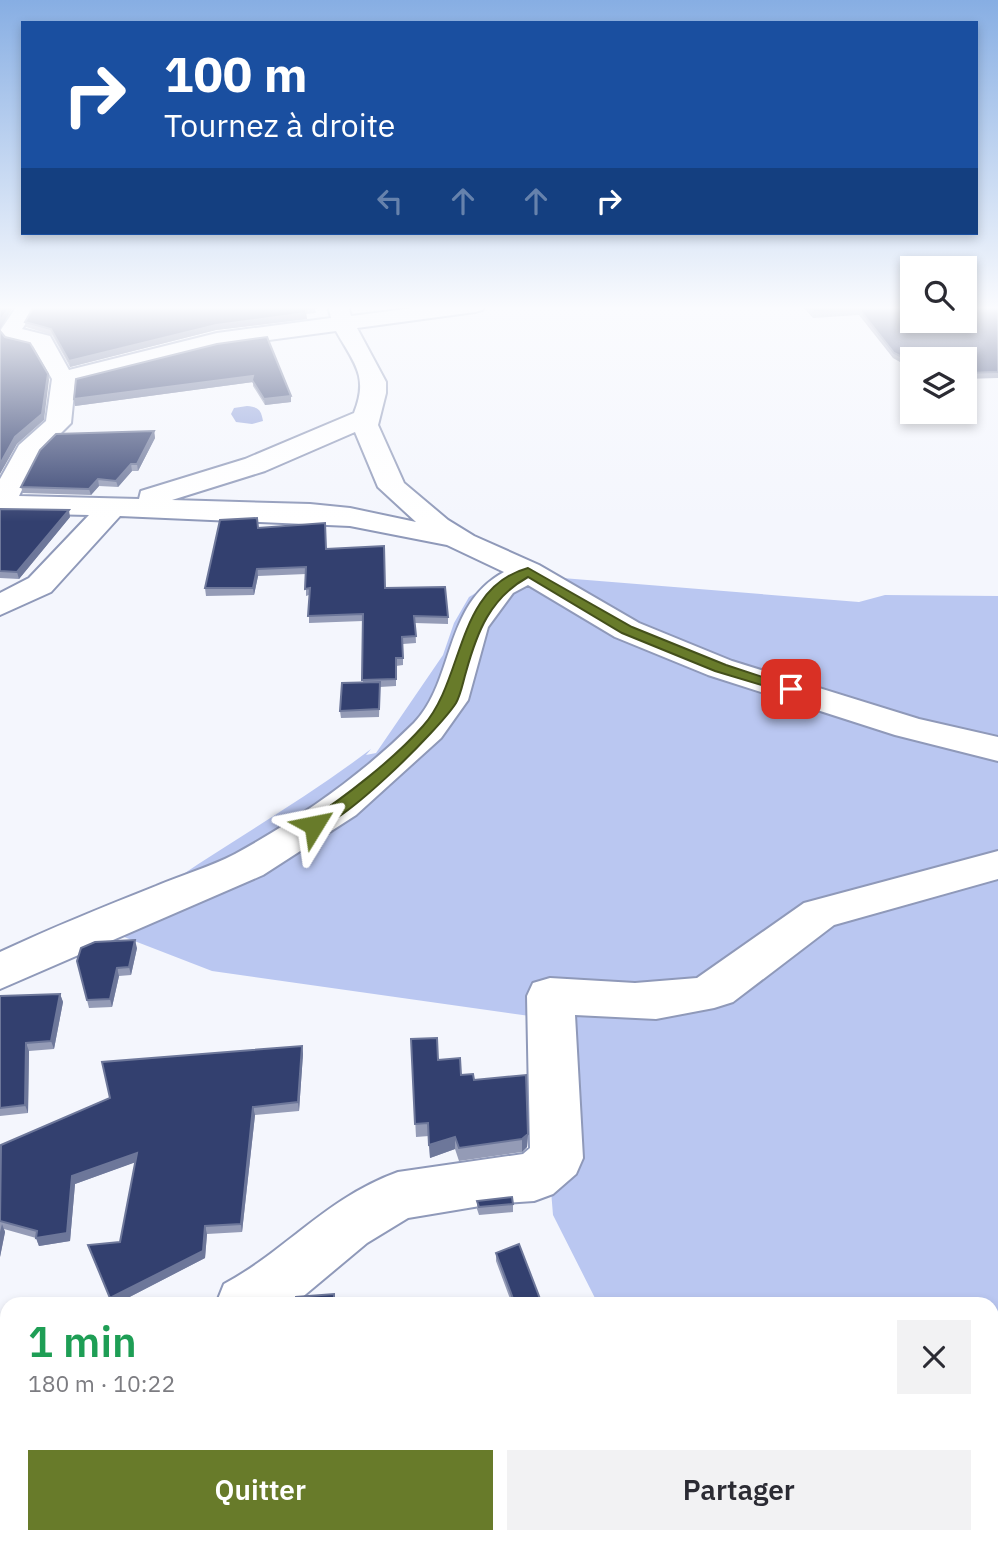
<!DOCTYPE html>
<html lang="fr">
<meta charset="utf-8">
<style>
:root{--surface:#fff;--page:#f2f2f3;--text:#2b2b33;--muted:#7c7c81;--accent:#687b2a}
body{margin:0;font-family:"IBM Plex Sans",sans-serif;background:var(--page);color:var(--text);height:100vh;display:flex;flex-direction:column;font-size:26px;white-space:nowrap}
*{box-sizing:border-box;margin:0}
p{font-size:23px;color:var(--muted)}
.icon{flex:none;width:38px;height:38px;fill:none;stroke:currentColor;stroke-width:2;stroke-linecap:round;stroke-linejoin:round}
.map{position:relative;flex:1;overflow:hidden}
.details{position:absolute;left:0px;top:1297px;width:999px;height:247px;display:flex;flex-direction:column;background:var(--surface);border-radius:21px 21px 0 0;box-shadow:0 4px 10px #0003}
.details>*{flex:none}
.banner{position:absolute;left:21px;top:21px;width:957px;height:214px;border-radius:0px;box-shadow:0 4px 10px #0003;background:#1a4fa0;color:#fff;overflow:hidden}
.controls{position:absolute;left:900px;top:256px;display:grid;gap:14px}
.controls a{display:grid;place-items:center;width:77px;height:77px;border-radius:0px;background:var(--surface);box-shadow:0 4px 10px #0003;font-size:35px}
.pin{position:absolute;display:grid;place-items:center;width:60px;height:60px;color:#fff;margin:-30px;border-radius:14px;box-shadow:0 4px 10px #0006}
.me{position:absolute;width:77px;margin:-38px;rotate:55deg;stroke-linejoin:round;filter:drop-shadow(0 0 5px #0008)}
.turn{display:flex;align-items:center;gap:24px;height:147px;padding:0 28px;font-size:32px}
.turn .icon{width:91px;height:91px;stroke-width:2.5}
.turn b{display:block;font-size:49px;line-height:60px}
.lanes{display:flex;align-items:center;height:66px;padding:0 28px;background:#0003;justify-content:center;gap:35px;direction:ltr}
.lanes .off{opacity:.35}
.round{display:grid;place-items:center;flex:none;width:74px;height:74px;border-radius:0px;background:var(--page)}
.overview{display:flex;align-items:center;justify-content:space-between;height:119px;padding:0 28px}
h1{font-size:42px;font-weight:600;line-height:52px;color:#1e9e55}
.cta{display:flex;gap:14px;margin-top:auto;padding:14px 28px}
.cta a{flex:1;height:80px;border-radius:0px;background:var(--accent);color:#fff;font-size:28px;font-weight:600;line-height:80px;text-align:center}
.cta a+a{background:var(--page);color:var(--text)}
.map>svg:first-child{display:block}
.green{fill:#bac7f1}
.water{fill:#95a5dc}
.lines{fill:none;stroke-linecap:round;stroke-linejoin:round}
.minor-casing{stroke:#8f99b9;stroke-width:4}
.minor{fill:#fff;fill-rule:evenodd}
.wall{fill:#949bb6}
.shaded-wall{fill:#6d779a}
.building{fill:#33406f;stroke:#6d779a;stroke-width:2}
.route{fill:#687b2a;stroke:#44501b;stroke-width:2}
</style>
<div class="map">
<svg width="998" height="1543" viewBox="0 0 998 1543">
<rect width="100%" height="100%" fill="#f4f6fd"/>
<path class="green" d="M525,575l334,27 26,-7 113,1v947h-382l-2,-6 378,-1v-232h-394l-45,-89 -16,-198 -325,-46 -106,-41c83,-67 180,-116 265,-181l-5,6 10,-2 67,-98 11,-32 15,-26 28,-17z"/>
<path class="water" d="M247,406c12,1 14,4 16,15l-11,3 -16,-2 -5,-8 3,-6z"/>
<g class="lines">
<g class="minor-casing">
<path id="minor" d="M17,306h21l-16,23 28,7 19,34 148,-37 114,-15 -3,-12h20l3,10 79,-10h55l-3,4 -7,2 -118,16 29,54v11l-8,32 26,58 44,37 26,16 65,29 100,58 93,38 187,58 79,18v24l-103,-26 -187,-60 -93,-38 -87,-52 -15,8 -25,34 -20,73 -27,38 -85,77 -93,60 -263,114v-37c51,-24 103,-45 156,-66 26,-11 54,-19 79,-32 64,-35 127,-79 179,-131 41,-42 29,-118 90,-151l-57,-27 -97,-19 -230,-10 -69,76 -51,23v-22l29,-15 60,-63 -89,-2v-34l19,-34 27,-24 6,-42 -19,-33 -26,-6 -7,-9zM336,331c18,32 33,45 18,82l-109,46 -104,32 -2,8 -120,-3 20,-41 32,-32 4,-40 142,-36zM355,432l23,55 38,35 -66,-14 -40,-4 -138,-4 93,-29z
M998,851v28l-164,46 -101,77 -19,6 -58,11 -81,-4 8,143 -7,16 -23,20 -19,7 -42,3 -84,14 -41,25 -73,61h-78l8,-20c63,-34 102,-86 174,-112l125,-18 7,-6 -3,-152 6,-13 17,-5 85,5 62,-5 107,-75z
M0,1422h7v64h-7z
M32,1536h68v7h-68z"/>
</g>
<use href="#minor" class="minor"/>
</g>
<path class="wall" d="M315,306l1,7 -10,1 1,5 -91,11 -146,37 -18,-32 -26,-8 -1,-5z
M802,306h196v72l-34,1v-20h-52v10l-19,-11 -34,-43 -46,3z
M217,344l74,58 -26,3 -12,-19v-4l-178,24 -1,-7z
M154,431l1,7 -17,33h-6l-14,16 -19,-1 -8,9 -68,-2 -2,-6z
M0,509l70,8 -51,62 -19,-1z
M258,528l68,21 59,39 63,29v7l-33,-1 1,20 -13,1v21l-7,1v20l-16,1 -1,30 -38,1 -1,-7 23,-28v-62l-54,2v-28l-3,1v-22l-48,2 -4,19 -48,1 -1,-8z
M137,948l-6,27 -12,1 -7,31 -23,1 -12,-47z
M60,994l3,8 -9,47 -25,2 -1,62 -28,3v-120z
M411,1039l50,36 13,5 54,54 -1,13 -5,5 -63,9 -4,-12 -25,9 -1,-22 -13,1z
M302,1046l1,8 -4,57 -44,4 -13,117 -35,2 -2,24 -89,46h-4l-24,-59 32,-3 15,-80 -60,22 -5,57 -31,5 -3,-8 -32,-9 1,3 -5,25v-96z
M477,1201l36,3v8l-34,3 -2,-6z
M496,1253l46,51h-30l-16,-43z"/>
<path class="shaded-wall" d="M10,306h4l-14,23v-8z
M306,313l1,6 -91,11 -146,37 -1,-6 147,-36z
M48,374l1,6 -5,40 -27,24 -17,30v-10z
M253,376v6l-178,24 -1,-7z
M291,396v6l-26,3 -1,-6z
M154,431l1,7 -17,33 -1,-7z
M131,464l1,7 -14,16 -2,-6z
M98,479l1,7 -8,9 -2,-6z
M69,510l1,7 -51,62 -2,-7z
M257,569l1,7 -4,19 -1,-7z
M135,940l2,8 -6,27 -2,-8z
M117,968l2,8 -7,31 -2,-8z
M60,994l3,8 -9,47 -3,-8z
M26,1043l3,8 -1,62 -3,-8z
M302,1046l1,8 -4,57 -1,-9z
M253,1107l2,8 -13,117 -1,-8z
M528,1134l-1,13 -5,5v-13z
M455,1137v12l-25,9 -1,-13z
M137,1153l2,8 -64,23 -5,57 -31,5 -3,-8 36,-62z
M2,1224l3,8 -5,25v-25z
M205,1226l2,8 -2,24 -89,46h-4l-2,-6z
M151,1536h4l-1,7h-4z"/>
<path class="building" d="M0,306h10l-10,15z
M34,306h281l1,2h-10v5l-90,12 -147,36 -18,-32 -26,-7z
M808,306h104v14h52v-14h34v66l-34,1v-14h-52v3l-18,-9 -34,-43 -46,2z
M0,331l5,6 25,6 18,31 -6,40 -27,23 -15,27z
M267,337l24,59 -27,3 -12,-19 1,-4 -179,23 2,-20 141,-35z
M154,431l-17,33h-6l-15,17 -18,-2 -9,10 -68,-2 19,-37 16,-16z
M0,509l69,1 -52,62 -17,-1z
M257,518l1,10 67,-5 1,26 58,-3 1,42 60,-1 3,30 -34,-1 2,20 -14,1 1,21h-7v21l-34,1 1,-66 -55,2 2,-28 -5,1 1,-22 -49,2 -4,19h-48l15,-68z
M380,682l-1,27 -39,2 2,-28z
M135,940l-6,27 -12,1 -7,31 -23,1 -10,-39 4,-13 14,-6z
M60,994l-9,47 -25,2 -1,62 -25,3v-112z
M437,1038l1,22 22,-2 1,17 12,-1 1,6 52,-5 2,59 -6,5 -63,9 -4,-11 -26,8 -1,-22 -13,1 -4,-85z
M302,1046l-4,56 -45,5 -12,117 -36,2 -2,25 -93,47 -22,-53 32,-3 17,-89 -65,23 -5,57 -31,5 1,-7 -37,-10 1,-76 109,-47 -8,-36z
M512,1197l1,7 -34,3 -2,-6z
M519,1244l23,60h-27l-19,-51z
M334,1294v10h-39l1,-7z
M106,1536h45l-1,7h-37v-1l-8,1z
M286,1536h45v7h-45z
M464,1536h40l3,7 13,-7h10l2,7h-66z
M168,1539l1,4h-9z"/>
<linearGradient id="sky" x2="0" y2="1"><stop stop-color="#87aee3"/><stop offset="0.59" stop-color="#fafbfe"/><stop offset="1" stop-color="#fafbfe" stop-opacity="0"/></linearGradient>
<rect width="998" height="522" fill="url(#sky)"/>
<path class="route" d="M528,568l104,59 94,38 73,24 -8,5 -76,-23 -93,-38 -94,-56c-38,21 -51,55 -62,95 -3,10 -5,22 -10,31 -15,24 -122,133 -148,126l-2,-4 2,-4c37,-24 86,-62 115,-95 42,-47 32,-138 105,-158z"/>
</svg>
<div class="controls">
<a><svg class="icon" aria-label="search" viewBox="0 0 24 24"><circle cx="10" cy="10" r="6"/><path d="M15 15l6 6"/></svg></a>
<a><svg class="icon" aria-label="layers" viewBox="0 0 24 24"><path d="M12 4l9 5-9 5-9-5zM3 14l9 5 9-5"/></svg></a>
</div>
<div class="pin" style="left:791px;top:689px;background:#d93025"><svg class="icon" aria-label="arrive" viewBox="0 0 24 24"><path d="M6 21V4h12l-3 4 3 4H6"/></svg></div>
<svg class="me" style="left:314px;top:825px" viewBox="-20 -20 40 40"><path d="M0-17L14 15 0 8-14 15z" fill="#687b2a" stroke="#fff" stroke-width="4"/></svg>
<div class="banner">
<div class="turn"><svg class="icon" aria-label="right" viewBox="0 0 24 24"><path d="M7 20v-9h11M14 6l5 5-5 5"/></svg><div><b>100 m</b>Tournez à droite</div></div>
<div class="lanes"><svg class="icon off" aria-label="left" viewBox="0 0 24 24"><path d="M17 20v-9H6M10 6l-5 5 5 5"/></svg><svg class="icon off" aria-label="ahead" viewBox="0 0 24 24"><path d="M12 20V5M6 11l6-6 6 6"/></svg><svg class="icon off" aria-label="ahead" viewBox="0 0 24 24"><path d="M12 20V5M6 11l6-6 6 6"/></svg><svg class="icon" aria-label="right" viewBox="0 0 24 24"><path d="M7 20v-9h11M14 6l5 5-5 5"/></svg></div>
</div>
<section class="details">
<div class="overview"><div><h1>1 min</h1><p>180 m · 10:22</p></div><a class="round"><svg class="icon" aria-label="close" viewBox="0 0 24 24"><path d="M6 6l12 12M18 6L6 18"/></svg></a></div>
<div class="cta"><a>Quitter</a><a>Partager</a></div>
</section>
</div>
